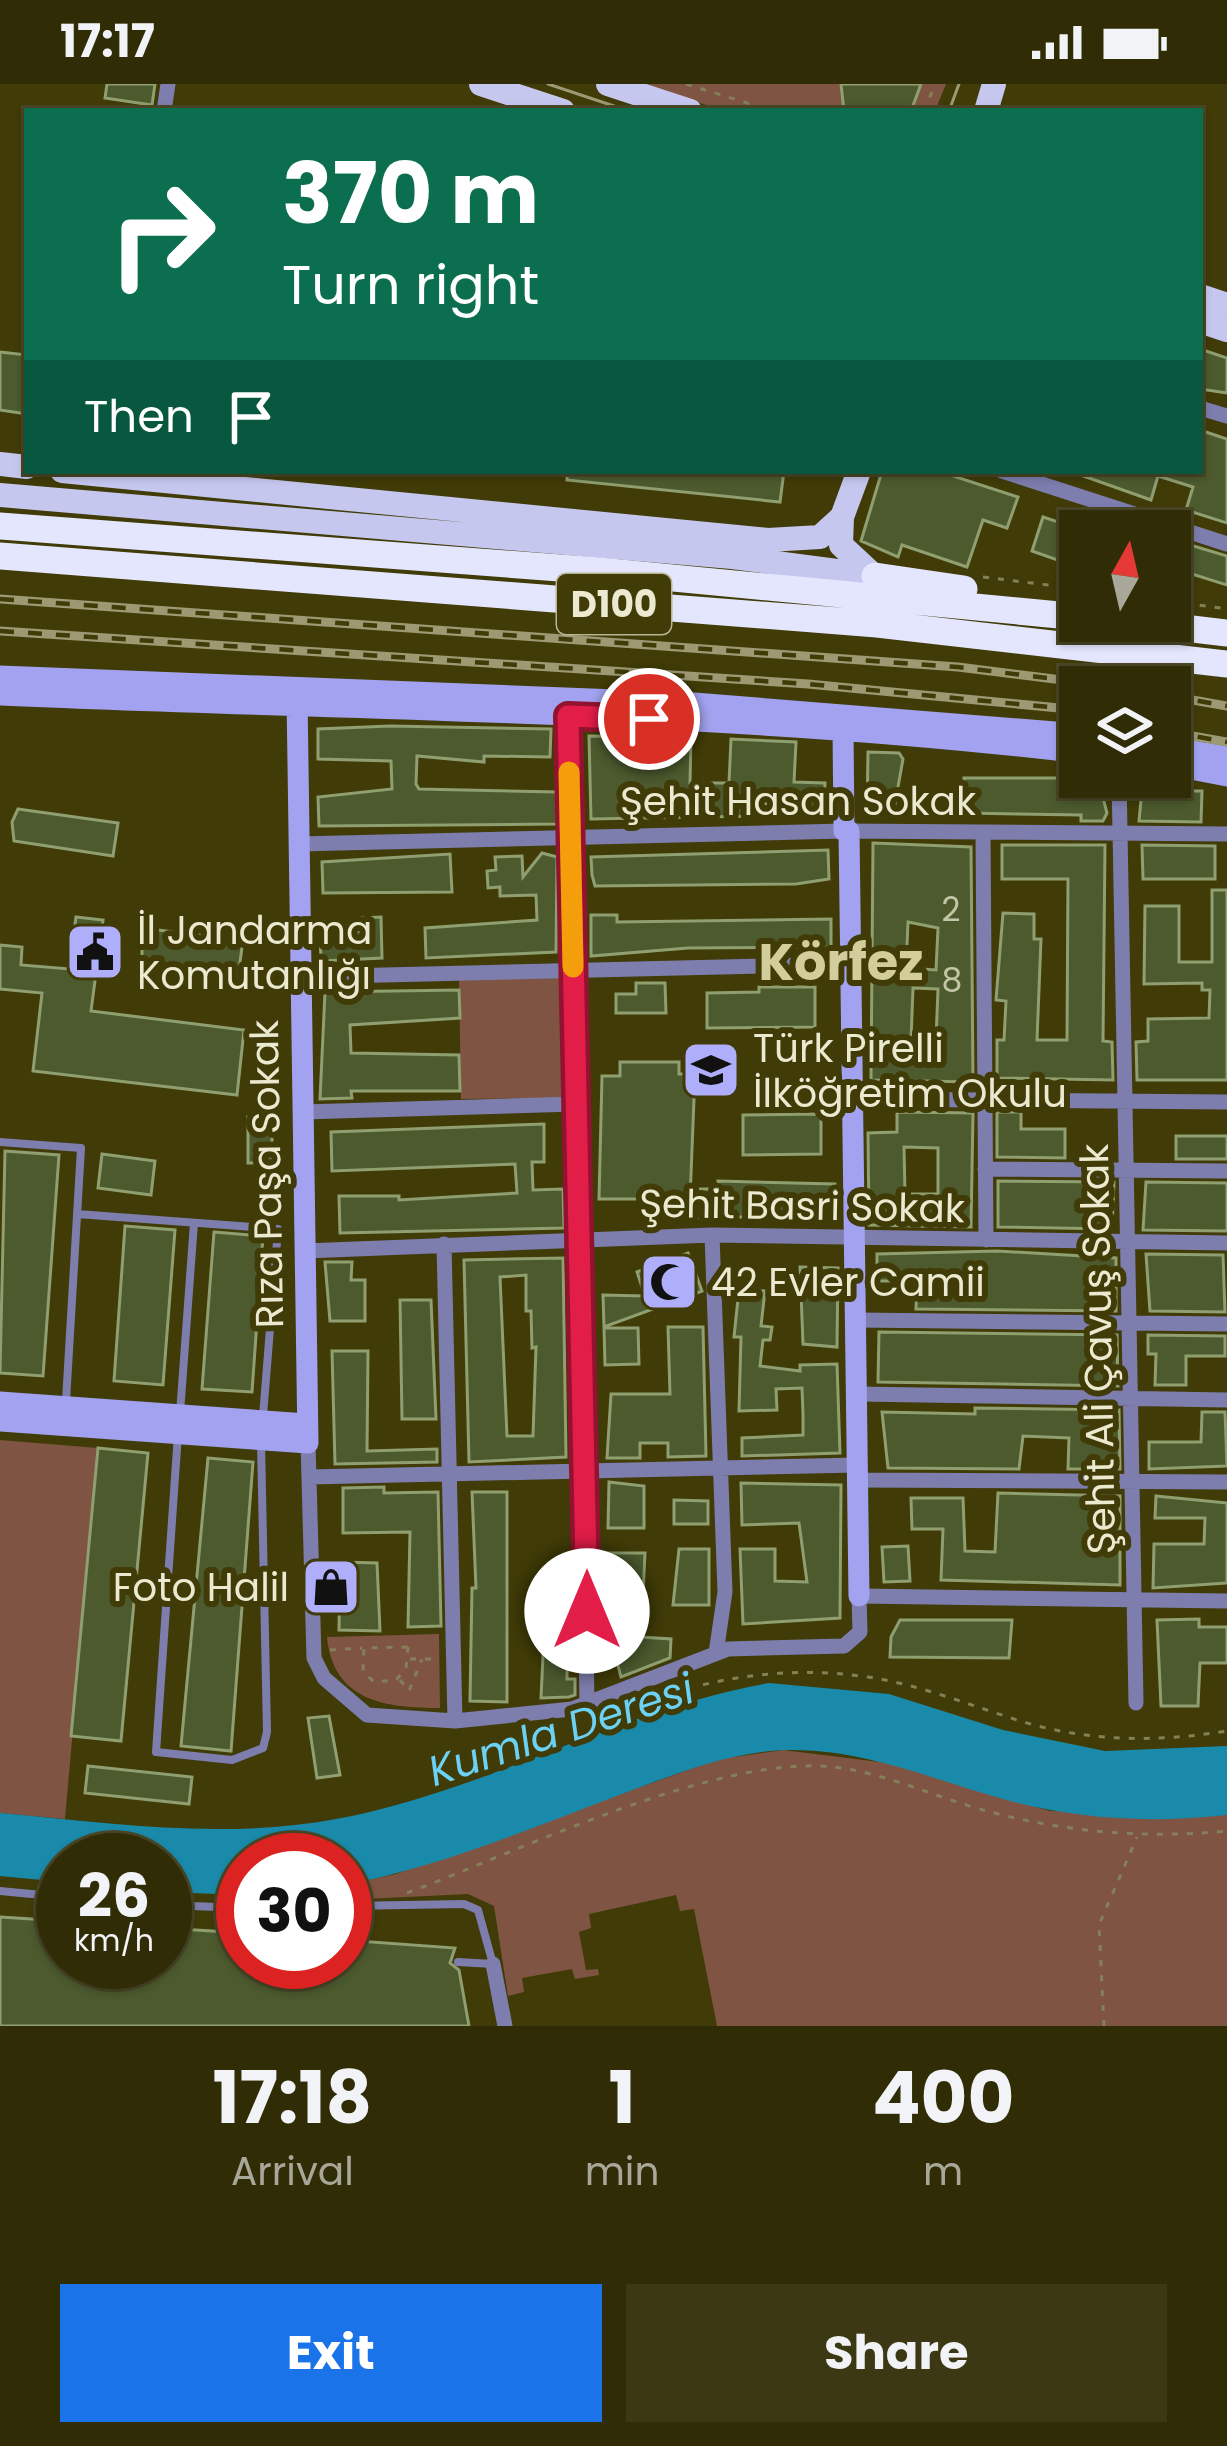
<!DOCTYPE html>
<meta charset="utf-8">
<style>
:root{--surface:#302c05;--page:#3c3813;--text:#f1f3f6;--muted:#a8a79a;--line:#4b4827;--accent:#1a73e8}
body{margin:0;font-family:Poppins,sans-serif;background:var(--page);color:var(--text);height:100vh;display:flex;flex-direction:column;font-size:45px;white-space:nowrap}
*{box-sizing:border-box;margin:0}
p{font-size:39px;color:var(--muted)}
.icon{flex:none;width:66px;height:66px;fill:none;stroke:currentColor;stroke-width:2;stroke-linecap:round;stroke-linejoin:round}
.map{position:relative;height:1942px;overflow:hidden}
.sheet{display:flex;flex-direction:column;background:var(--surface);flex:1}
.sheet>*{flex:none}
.guide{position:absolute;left:24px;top:24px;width:1179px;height:366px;border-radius:0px;box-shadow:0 3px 9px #0004,0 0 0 3px var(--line);background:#0b6e4f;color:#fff;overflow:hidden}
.needle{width:78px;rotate:8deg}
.fabs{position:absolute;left:1059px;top:426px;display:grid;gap:24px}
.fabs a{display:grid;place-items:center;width:132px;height:132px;border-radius:0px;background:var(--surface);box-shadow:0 3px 9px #0004,0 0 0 3px var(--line);font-size:60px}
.speed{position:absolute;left:36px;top:1749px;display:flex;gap:24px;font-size:60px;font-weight:700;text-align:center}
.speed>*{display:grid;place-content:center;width:156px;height:156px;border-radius:50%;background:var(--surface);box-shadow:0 3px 9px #0004,0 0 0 3px var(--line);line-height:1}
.speed small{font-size:30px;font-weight:400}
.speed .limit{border:18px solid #d22;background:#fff;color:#111}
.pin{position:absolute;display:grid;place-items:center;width:102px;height:102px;color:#fff;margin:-51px;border:6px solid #fff;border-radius:50%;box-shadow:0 3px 12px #0007}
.me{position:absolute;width:132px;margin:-66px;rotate:0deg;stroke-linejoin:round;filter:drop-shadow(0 0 9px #0008)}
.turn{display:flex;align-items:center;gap:42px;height:252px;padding:0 60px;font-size:54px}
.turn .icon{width:156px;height:156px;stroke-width:2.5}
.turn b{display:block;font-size:84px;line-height:102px}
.then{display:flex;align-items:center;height:114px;padding:0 60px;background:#0003;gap:24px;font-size:45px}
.eta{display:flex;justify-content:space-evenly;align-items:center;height:204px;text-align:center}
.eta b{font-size:72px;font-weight:700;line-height:84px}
.primary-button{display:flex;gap:24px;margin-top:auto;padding:24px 60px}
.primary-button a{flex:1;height:138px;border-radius:0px;background:var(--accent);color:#fff;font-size:48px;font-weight:700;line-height:138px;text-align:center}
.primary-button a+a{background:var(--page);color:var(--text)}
.status{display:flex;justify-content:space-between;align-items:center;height:84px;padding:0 60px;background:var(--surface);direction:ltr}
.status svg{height:33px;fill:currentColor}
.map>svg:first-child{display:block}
.green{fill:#7f5442}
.water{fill:#1a8aaa}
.building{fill:#4c5a2e;stroke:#8f9f70;stroke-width:3;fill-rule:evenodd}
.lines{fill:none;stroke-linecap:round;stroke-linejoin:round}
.path{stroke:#848057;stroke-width:3;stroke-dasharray:6 9;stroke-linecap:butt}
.lane{stroke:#7d7dae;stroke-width:8}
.street{stroke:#7d7dae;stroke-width:15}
.secondary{stroke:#a2a2f0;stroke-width:21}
.primary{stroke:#c6c7ef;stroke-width:24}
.highway{stroke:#e4e6fe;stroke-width:27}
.tram{stroke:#9c9973;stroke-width:3}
.rail-casing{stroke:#9c9973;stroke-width:9}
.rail{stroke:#403b07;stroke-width:4.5;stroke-dasharray:14;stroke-linecap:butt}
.route-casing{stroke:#92132f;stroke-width:30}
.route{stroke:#e11d48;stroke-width:21}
.slow{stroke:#f59e0b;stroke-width:21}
.labels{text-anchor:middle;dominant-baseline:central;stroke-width:12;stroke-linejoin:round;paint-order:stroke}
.number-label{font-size:33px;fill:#c3c5a7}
.shield{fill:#403b07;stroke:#b8b593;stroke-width:3}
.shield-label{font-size:36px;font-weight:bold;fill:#ebe9cf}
.street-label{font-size:39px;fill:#ebe9cf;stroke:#403b07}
.poi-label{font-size:39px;fill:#ebe9cf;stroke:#403b07;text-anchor:start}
.water-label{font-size:42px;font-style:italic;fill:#6bd1f5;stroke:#403b07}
.district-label{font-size:51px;font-weight:bold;fill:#d2cd9a;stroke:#403b07}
</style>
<div class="status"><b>17:17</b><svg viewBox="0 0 49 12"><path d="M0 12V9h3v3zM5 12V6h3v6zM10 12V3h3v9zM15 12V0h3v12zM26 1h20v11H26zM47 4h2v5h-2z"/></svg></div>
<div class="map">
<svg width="1227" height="1942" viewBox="0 0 1227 1942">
<rect width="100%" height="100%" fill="#403b07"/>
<path class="green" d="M643,0h303l-11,27h-211z
M565,892l2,122 -106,1 -2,-121z
M0,1356l98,8 -33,371 -65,-6z
M439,1550l1,74c-53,0 -107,-6 -113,-71z
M783,1666l105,13 162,48 177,4v211h-510l-23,-117 -14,2 -4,-16 -87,19 2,14 -12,4 7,38 12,-1 1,6 -24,4 -3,-10 -50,9 2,14 -16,4 -14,-90 -26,-12 -123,6v-15l51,-11 323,-115z"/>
<path class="water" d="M769,1599l120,11 114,36 102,21 122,-5v69c-74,8 -145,5 -217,-14 -74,-20 -143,-52 -221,-51 -62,1 -118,26 -175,47 -87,33 -178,71 -269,88v-25h-102v35l-78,-3v-32h-102v22l-63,-6v-63c112,10 224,27 336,6 149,-27 283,-110 433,-136z"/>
<path class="building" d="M107,0h48l-3,21 -47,-7z
M841,0h80l-10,27h-67z
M1200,265l27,9v35l-27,-4z
M0,268l27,3v59l-27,-4z
M1200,346l27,9v84l-41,-13 7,-23 -35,-11 -7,24 -76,-27 125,-2z
M567,387h217l-4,31 -213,-22z
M882,387h56l80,26 -11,31 -24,-8 -16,47 -65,-22 -4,12 -37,-16z
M1043,433l37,12v39l-48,-17z
M1187,460l40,12v29l-48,-15z
M390,642l161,3 -1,28 -66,-1v6l-67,-6 -1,28 3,5 138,3 1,32 -239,2 -1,-29 74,-8 -1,-28 -73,-2v-30z
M589,652l102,1 -1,46h39l2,-44 65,3 -2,40 31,1 -1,31 -29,-1v-8l-42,-2v13l-162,3z
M868,668l31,1 4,6 -10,56 -26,-1z
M964,694h100l-1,15 39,1 5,19 -4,8h-22v-6l-117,-2z
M1143,695l33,12h26l-1,31 -62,-1z
M18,725l100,14 -5,33 -99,-15 -2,-19z
M873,759l98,4 2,235 -102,-2zM908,838l30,6 -2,42 -30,-2zM913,904l25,1 -2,51h-25z
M1002,761h103l-2,196 9,1 1,38 -116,-2v-38h7l2,-39 -10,-1 7,-87 31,1v25h7l-4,101h30l1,-161h-66z
M1142,761l73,1v33h-72z
M828,766l1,29 -33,5 -201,2 -3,-11 -1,-18z
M542,769l15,4 -1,95 -130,6 -1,-30 112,-8 -1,-25 -36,1v-9l-12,1 -1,-17 9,-1 -1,-13 27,-1 1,21z
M450,770l2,38 -129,1 -1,-31z
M1212,806h15v190h-90l-1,-38 12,-1v-22l61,-1 1,-28h-8v-7l-58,1 1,-78h34v56h33z
M591,831h26v7l214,-3v28l-143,1 -97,8z
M76,833l27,3 -12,91 153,19 -7,65 -204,-24 9,-78 -42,-4v-44l22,2 -1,18 48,4z
M381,833l1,41 -61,3 -1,-29 40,-1v-13z
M208,836l37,5 -7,52 -96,-13v-36l64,8z
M636,899h29l1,30h-50v-19h20z
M759,903h56v40l-108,1v-35l52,-1z
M459,906l1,28 -110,7 1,28 108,2 1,36h-109l1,7 -32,1 5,-107z
M620,978h59v12h16l-5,125h-91l3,-123h18z
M897,1028l76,1 -2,114 -102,-2 -1,-92 29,-1zM904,1063l34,1v46h-33z
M997,1028h24v17h44v29l-68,-1z
M821,1030v40l-78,1v-40z
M248,1033h24v46h-24z
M544,1040v38h-12l1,28 30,-1 1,39 -224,5 -1,-37h60v4l118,-7 -2,-29 -183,7 -1,-39z
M1176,1052h51v23h-51z
M5,1067l54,4 -16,221 -43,-3z
M102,1070l53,7 -4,34 -53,-7z
M718,1097l117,3 1,31 -141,3v-29h24z
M998,1097l116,1 -2,47 -114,-2z
M1146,1098l81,1v48l-84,-1z
M125,1142l50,4 -12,155 -49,-4z
M214,1148l49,4 -11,156 -50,-3z
M997,1167l119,7v53l-200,-2 1,-28h-40v-27z
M688,1169l14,38 -98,36 -1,-32 42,1 -8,-24z
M1146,1170l77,1 2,57 -75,-1z
M563,1174l3,199 -97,5 -5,-202zM526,1191v36h5l1,37 4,-1 -3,89h-26l-7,-159z
M325,1178h27l-1,18h14v41h-35z
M800,1183l38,1 -1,79 -34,-3z
M739,1205l26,2 -4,35 11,1 -2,13h-7l-3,26 40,5v-6l37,-1 3,89 -98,3v-18l61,-3v-21l-1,-26 -26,1 1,21 -38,1 2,-74h-7z
M400,1216h31l5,119h-34z
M668,1243h35l3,129 -38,1v-14h-28v15h-33l4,-64h59z
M604,1244h34l1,36 -34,1z
M879,1248l238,3 1,51 -240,-4z
M1148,1251l77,1v20h-39v29h-31l1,-31h-8z
M332,1267h36l-1,100 70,-2v13l-102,2z
M975,1324l144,2 1,59h-52l1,-31 -46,-2 -4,33 -131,-1 -6,-56 93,2z
M1202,1328h23l2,54 -78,3v-27h52z
M98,1364l50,5 -27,288 -50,-5z
M208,1374l45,4 -22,289 -50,-5z
M609,1398l35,4v42h-36z
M741,1399l100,2 -1,133 -97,6 -3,-75h35v32l32,1 -8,-59 -57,2z
M384,1403v6l54,-1 3,134 -33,1 2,-95 -67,1v-45z
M472,1408h35v210l-37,-1 2,-113h4z
M998,1409l122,3v89l-179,-5 2,-51h-31l-1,-31h52l2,53 30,1z
M1156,1412l71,7v80l-74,5 1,-44h50l1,-26h-50z
M674,1416l34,1v23h-34z
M908,1462l2,35 -26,1 -2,-35z
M679,1465h30v56h-36z
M607,1469h38l-4,84 30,2 -1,19 -49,19 -7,-27 1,-26h-6z
M340,1478l37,1 3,68 -41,-1z
M534,1502h34l-1,93h8v16l-6,2 -28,1 2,-42 -3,-31h-6z
M1199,1535v8h28v36h-27l-2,43h-37l-4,-86z
M900,1536h112l-3,38 -119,-1 1,-20z
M329,1632l11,59 -23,3 -9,-60z
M88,1682l104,11 -3,27 -104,-11z
M0,1833l63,4v41h102v-34l78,5v29h102v-22l110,8 -5,15 9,7 10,56h-469z"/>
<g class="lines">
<path class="path" d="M686,0l87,27
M923,27l13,-27
M983,493l97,12
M1170,517l57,8
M408,1563l-2,21 -10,12 -22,2 -11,-11 1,-23z
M330,1566l32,-2
M410,1575h26
M400,1596l9,11 13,-32
M617,1627c84,-31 161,-47 251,-34 54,8 106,30 159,46 66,19 132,19 200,8
M407,1809c113,-42 311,-139 427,-126 51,6 99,29 149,43 81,22 160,29 244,21
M1104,1942l-5,-101 38,-88"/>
<path class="lane" d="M0,1058l81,6 -15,253
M77,1130l201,15 -15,187
M180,1329l14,-190
M178,1350l-22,318 76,8 31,-12 4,-16 -6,-289
M0,1807l63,6
M165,1821l78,3
M345,1822l119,-2 14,6 15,54 -35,-2"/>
<path class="street" d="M164,27l4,-27
M1200,324l27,8
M1002,387l225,73
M568,632l19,986
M1119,693l17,926
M983,748l3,408
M298,760l546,-13 383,3
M300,893l550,-13
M852,1015l375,3
M302,1028l274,-8
M985,1085l242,2
M712,1151l13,357 -9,61
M444,1160l11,477
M304,1167l408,-16 515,8
M856,1236l371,4
M857,1310l370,6
M308,1359l6,215 10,20 43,37 88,6 117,-12 156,-60 116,-3 16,-14 -1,-36 368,5
M309,1393l549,-12
M858,1396l369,2
M493,1880l12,62"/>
<path class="secondary" d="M0,592l694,27 386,31
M0,611c360,16 722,15 1080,58
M843,646l1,101
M1170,663l57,10
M1170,681l57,11
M849,747l10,765
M0,1318l307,22
M0,1337l308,22 -11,-746"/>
<path class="primary" d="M481,0l82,27
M608,0l82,27
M986,27l8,-27
M1200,212l27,9
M1200,237l27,9
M0,380l27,3
M62,387l706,69 52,-3 22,-20
M859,387l-17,46 -1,28 29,27
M0,411l732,62 143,19"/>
<path class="highway" d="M0,442l600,45 480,46
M0,472l877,68 350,40
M875,492l89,13
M1125,537l102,12"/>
<path class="tram" d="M548,0l81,27
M949,27l10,-27"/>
<g class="rail-casing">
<path id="rail" d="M0,515l958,68 161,20
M0,547l808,53 272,26
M1170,612l57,10
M1170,648l57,10"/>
</g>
<use href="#rail" class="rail"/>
</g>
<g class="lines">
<g class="route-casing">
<path id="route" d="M587,1527l-19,-895 81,3"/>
</g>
<use href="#route" class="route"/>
<path class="slow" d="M569,688l4,195"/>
</g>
<defs>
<g id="civic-square" transform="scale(3)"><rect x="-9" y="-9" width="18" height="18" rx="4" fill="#aeaefb" stroke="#403b07"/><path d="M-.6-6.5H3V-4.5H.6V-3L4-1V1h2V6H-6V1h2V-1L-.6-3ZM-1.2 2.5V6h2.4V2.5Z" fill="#111"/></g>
<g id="school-square" transform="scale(3)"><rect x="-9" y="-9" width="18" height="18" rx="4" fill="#aeaefb" stroke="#403b07"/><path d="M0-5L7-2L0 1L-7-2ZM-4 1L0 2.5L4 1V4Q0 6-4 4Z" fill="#111"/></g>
<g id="mosque-square" transform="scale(3)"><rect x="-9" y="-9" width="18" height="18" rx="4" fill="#aeaefb" stroke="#403b07"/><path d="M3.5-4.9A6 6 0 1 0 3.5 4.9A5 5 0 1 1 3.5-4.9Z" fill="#111"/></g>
<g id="shop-square" transform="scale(3)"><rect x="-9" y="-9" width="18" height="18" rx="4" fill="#aeaefb" stroke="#403b07"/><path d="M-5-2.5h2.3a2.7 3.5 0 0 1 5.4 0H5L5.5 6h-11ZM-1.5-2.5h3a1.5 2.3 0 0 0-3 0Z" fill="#111"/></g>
</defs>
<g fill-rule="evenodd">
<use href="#civic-square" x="95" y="868"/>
<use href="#school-square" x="711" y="986"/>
<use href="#mosque-square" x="669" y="1198"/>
<use href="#shop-square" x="331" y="1503"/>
</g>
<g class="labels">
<g class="number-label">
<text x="951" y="825">2</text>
<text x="952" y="896">8</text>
</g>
<rect class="shield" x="557" y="490" width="114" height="60" rx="9"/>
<g class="shield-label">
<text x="614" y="520">D100</text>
</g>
<g class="street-label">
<text x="798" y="717">Şehit Hasan Sokak</text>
<text transform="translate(267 1090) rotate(-91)">Rıza Paşa Sokak</text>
<text transform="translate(802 1122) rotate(1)">Şehit Basri Sokak</text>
<text transform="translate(1098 1265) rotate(-91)">Şehit Ali Çavuş Sokak</text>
</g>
<g class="poi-label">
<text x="137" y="846">İl Jandarma<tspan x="137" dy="45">Komutanlığı</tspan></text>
<text x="753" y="964">Türk Pirelli<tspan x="753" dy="45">İlköğretim Okulu</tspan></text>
<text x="711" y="1198">42 Evler Camii</text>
<text x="289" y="1503" text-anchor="end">Foto Halil</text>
</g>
<g class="water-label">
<text transform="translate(561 1646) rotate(-18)">Kumla Deresi</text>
</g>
<g class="district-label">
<text x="841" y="878">Körfez</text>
</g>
</g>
</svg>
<div class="fabs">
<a><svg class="needle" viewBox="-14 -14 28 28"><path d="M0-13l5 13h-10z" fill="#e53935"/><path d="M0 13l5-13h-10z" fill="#a8a79a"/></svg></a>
<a><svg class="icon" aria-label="layers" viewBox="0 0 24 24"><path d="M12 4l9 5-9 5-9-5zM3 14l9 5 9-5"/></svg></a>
</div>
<div class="speed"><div>26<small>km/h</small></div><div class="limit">30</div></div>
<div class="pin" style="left:649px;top:635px;background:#d93025"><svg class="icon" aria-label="arrive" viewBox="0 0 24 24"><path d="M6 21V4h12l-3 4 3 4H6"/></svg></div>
<svg class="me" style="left:587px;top:1527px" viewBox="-20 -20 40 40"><circle r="19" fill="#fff"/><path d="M0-13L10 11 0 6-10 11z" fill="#e11d48"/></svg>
<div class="guide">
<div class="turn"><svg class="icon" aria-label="right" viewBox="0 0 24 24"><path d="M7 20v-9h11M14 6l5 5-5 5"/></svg><div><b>370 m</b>Turn right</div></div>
<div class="then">Then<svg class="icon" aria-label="arrive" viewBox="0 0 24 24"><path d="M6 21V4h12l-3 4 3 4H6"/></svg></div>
</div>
</div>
<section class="sheet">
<div class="eta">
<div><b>17:18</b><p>Arrival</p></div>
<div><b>1</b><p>min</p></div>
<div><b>400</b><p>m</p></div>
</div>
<div class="primary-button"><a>Exit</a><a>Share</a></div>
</section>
